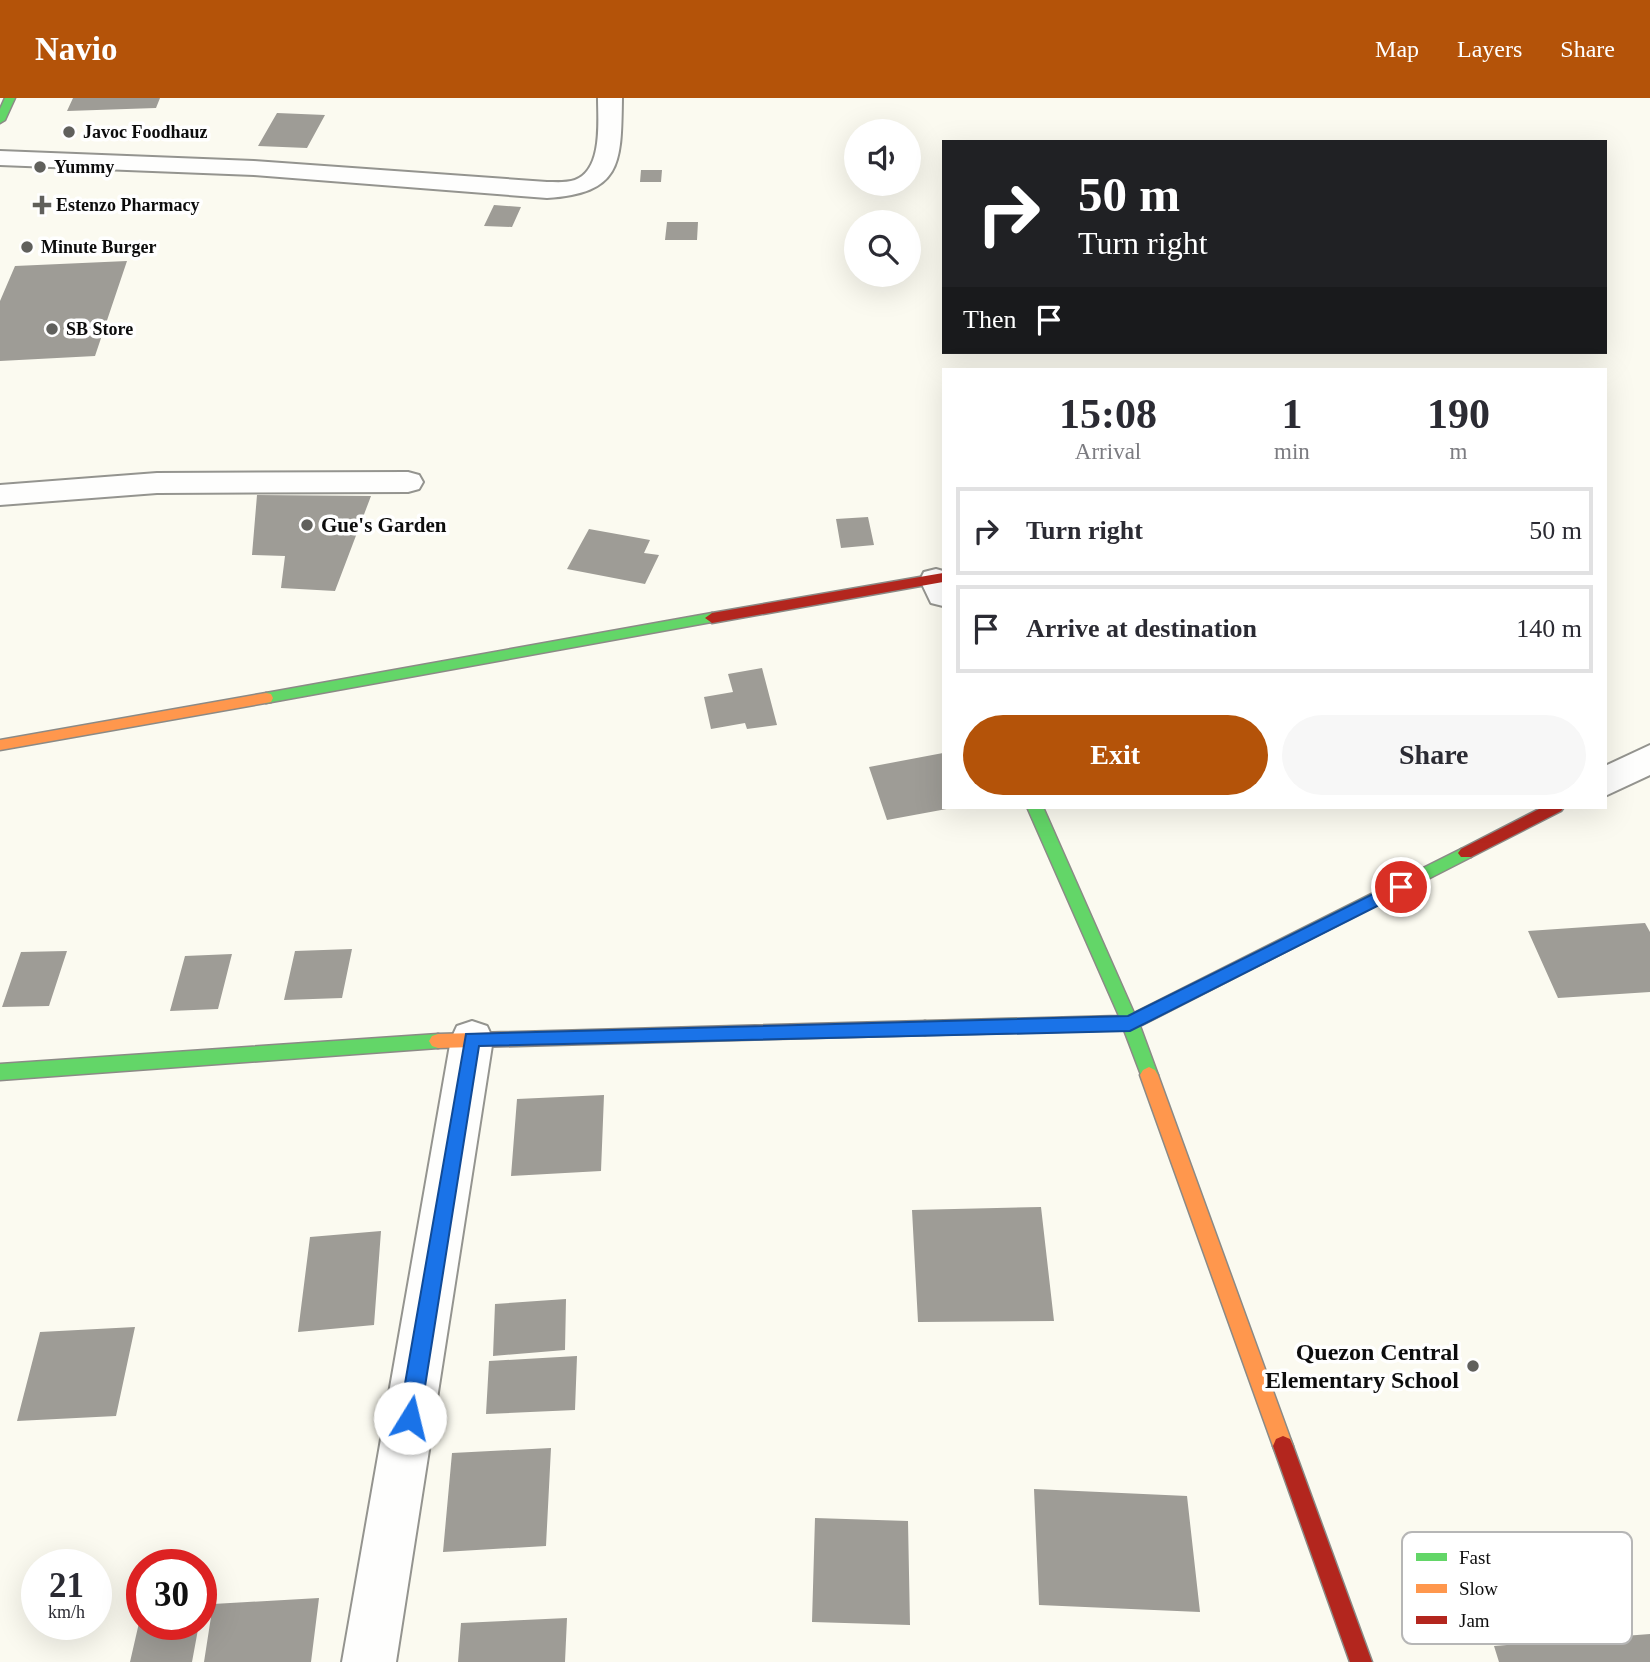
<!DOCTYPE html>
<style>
:root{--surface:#fff;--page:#f7f7f7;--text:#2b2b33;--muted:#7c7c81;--line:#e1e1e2;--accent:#b45309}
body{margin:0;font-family:"Times New Roman",serif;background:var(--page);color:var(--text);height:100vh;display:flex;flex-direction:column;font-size:26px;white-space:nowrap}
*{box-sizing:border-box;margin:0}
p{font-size:23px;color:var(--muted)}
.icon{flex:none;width:38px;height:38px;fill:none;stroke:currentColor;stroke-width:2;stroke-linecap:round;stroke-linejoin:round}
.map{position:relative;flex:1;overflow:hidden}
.side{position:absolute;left:942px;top:270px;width:665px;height:441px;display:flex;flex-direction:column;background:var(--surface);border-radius:0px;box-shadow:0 7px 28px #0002}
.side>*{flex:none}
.banner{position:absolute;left:942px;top:42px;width:665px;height:214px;border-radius:0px;box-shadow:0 7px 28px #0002;background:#202124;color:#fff;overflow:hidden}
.buttons{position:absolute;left:844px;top:21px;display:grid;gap:14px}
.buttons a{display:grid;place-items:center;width:77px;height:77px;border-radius:50%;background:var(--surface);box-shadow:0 7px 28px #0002;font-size:35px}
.speed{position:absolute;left:21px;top:1451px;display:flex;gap:14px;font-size:35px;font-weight:700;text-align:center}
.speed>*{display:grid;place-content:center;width:91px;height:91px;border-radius:50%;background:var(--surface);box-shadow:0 7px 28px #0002;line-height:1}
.speed small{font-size:18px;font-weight:400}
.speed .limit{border:10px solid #d22;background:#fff;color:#111}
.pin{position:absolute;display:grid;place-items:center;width:60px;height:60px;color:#fff;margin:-30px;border:4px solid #fff;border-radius:50%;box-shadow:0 2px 7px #0007}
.me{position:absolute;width:77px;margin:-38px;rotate:9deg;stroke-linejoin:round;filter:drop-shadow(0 0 5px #0008)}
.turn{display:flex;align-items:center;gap:24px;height:147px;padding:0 21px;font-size:32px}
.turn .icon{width:91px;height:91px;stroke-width:2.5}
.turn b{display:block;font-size:49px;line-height:60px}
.then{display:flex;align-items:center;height:66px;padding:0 21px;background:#0003;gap:14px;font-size:26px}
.eta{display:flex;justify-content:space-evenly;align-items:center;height:119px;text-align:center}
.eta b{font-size:42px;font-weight:700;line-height:49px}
.button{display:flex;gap:14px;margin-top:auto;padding:14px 21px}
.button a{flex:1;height:80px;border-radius:42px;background:var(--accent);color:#fff;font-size:28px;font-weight:700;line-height:80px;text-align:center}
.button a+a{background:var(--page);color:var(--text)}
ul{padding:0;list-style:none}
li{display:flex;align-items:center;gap:21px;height:88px;margin:0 14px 10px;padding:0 7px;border:4px solid var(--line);border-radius:0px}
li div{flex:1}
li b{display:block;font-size:26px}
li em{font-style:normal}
header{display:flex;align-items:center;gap:42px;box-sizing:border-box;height:98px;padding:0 35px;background:var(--accent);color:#fff}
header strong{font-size:33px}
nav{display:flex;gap:38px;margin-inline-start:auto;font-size:24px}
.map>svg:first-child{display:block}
.building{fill:#9e9c96}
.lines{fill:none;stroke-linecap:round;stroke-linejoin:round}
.street-casing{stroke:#94948f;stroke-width:4}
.fast-casing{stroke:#8b8a86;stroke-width:3}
.slow-casing{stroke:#8b8a86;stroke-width:3}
.jam-casing{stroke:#8b8a86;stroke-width:3}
.street{fill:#fefefd;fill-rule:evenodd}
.fast{fill:#63d668;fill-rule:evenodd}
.slow{fill:#ff974d;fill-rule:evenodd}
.jam{fill:#b3261e;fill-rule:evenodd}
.route{fill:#1a73e8;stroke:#114b97;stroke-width:2}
.poi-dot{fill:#60605c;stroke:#fff;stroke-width:2.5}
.labels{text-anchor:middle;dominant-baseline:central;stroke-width:7;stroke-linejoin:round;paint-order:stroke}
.far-poi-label{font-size:18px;font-weight:bold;fill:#0d0d0d;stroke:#fff;text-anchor:start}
.poi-label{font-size:21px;font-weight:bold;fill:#0d0d0d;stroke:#fff;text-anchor:start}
.near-poi-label{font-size:24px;font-weight:bold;fill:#0d0d0d;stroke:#fff;text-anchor:end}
.key{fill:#fff;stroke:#b6b6b6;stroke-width:2}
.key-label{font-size:19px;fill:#0d0d0d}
</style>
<header>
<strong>Navio</strong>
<nav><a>Map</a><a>Layers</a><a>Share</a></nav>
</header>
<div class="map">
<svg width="1650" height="1564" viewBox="0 0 1650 1564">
<rect width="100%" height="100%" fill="#fbfaf0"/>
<path class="building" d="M73,0h87l-4,10 -89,3z
M277,15l48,2 -18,33 -49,-2z
M641,72h21l-1,12h-21z
M494,107l27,2 -9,20 -28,-1z
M667,124h31l-1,18h-32z
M127,163l-32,95 -95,5v-60l15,-35z
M257,397l114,1 -36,95 -54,-3 4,-32 -33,-1z
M868,419l6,28 -33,3 -5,-29z
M589,431l61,11 -6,13 15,2 -14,29 -78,-15z
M762,570l15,57 -30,4 -2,-6 -34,6 -7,-32 29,-5 -5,-18z
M943,655v54l9,1 -65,12 -18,-53z
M1645,825l5,9v60l-92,6 -30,-67z
M352,851l-10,49 -58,2 11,-49z
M67,853l-18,55 -47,1 19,-55z
M232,856l-14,55 -48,2 15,-55z
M604,997l-3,76 -90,5 6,-77z
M1041,1109l13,114 -136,1 -6,-112z
M381,1133l-7,94 -76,7 12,-95z
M566,1201l-1,51 -72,6 2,-52z
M135,1229l-19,89 -99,5 23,-89z
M577,1258l-2,54 -89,4 3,-53z
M551,1350l-5,98 -103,6 9,-99z
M1034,1391l153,7 13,116 -161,-7z
M815,1420l93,3 2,104 -98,-3z
M319,1500l-8,64h-107l9,-58z
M141,1516l1,10h57l-7,38h-62z
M567,1520l-2,44h-107l3,-39z
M1650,1536v28h-151l-5,-16z"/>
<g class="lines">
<g class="street-casing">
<path id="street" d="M598,0h24c-1,66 0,95 -75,100l-293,-23 -254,-10v-14l254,10 293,21c9,0 19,1 28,-2 28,-10 23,-59 23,-82z
M408,374l11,3 4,7 -4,7 -11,3 -251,1 -157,12v-20l157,-12z
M936,471l7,2v35l-12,-3 -11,-23 4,-8z
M1650,647v30l-45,21v-30z
M472,923l15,5 6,13 -97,623h-54l109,-623 6,-13z"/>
</g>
<g class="fast-casing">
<path id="fast" d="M5,0h10l-10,22 -5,3v-14z
M712,515l5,2 2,3 -2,3 -451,82 -7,-5 7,-5z
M1027,709h16l91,206 327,-164h10l3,4 -3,4 -331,169 18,49 -3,5 -6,3 -6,-3 -19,-50 -199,5 -6,-2 -2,-5 2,-5 6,-2 194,-5z
M438,936l6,2 3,5 -3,5 -6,2 -438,32v-16z"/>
</g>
<g class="slow-casing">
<path id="slow" d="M266,595l5,1 2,4 -2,4 -271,48v-10z
M925,923l6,2 2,5 -2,5 -6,2 -487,13 -6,-2 -3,-5 3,-5 6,-2z
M1149,969l6,3 3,5 135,371 -3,7 -7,3 -7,-3 -3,-7 -133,-371 3,-5z"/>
</g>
<g class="jam-casing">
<path id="jam" d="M943,475v9l-231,41 -7,-5 7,-5z
M1543,709h21l-3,4 -90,46h-10l-3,-4 3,-4z
M1283,1338l7,3 3,7 79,216h-22l-77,-216 3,-7z"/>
</g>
<use href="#street" class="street"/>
<use href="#fast" class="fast"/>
<use href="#slow" class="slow"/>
<use href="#jam" class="jam"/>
</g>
<path class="route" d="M1401,782l6,2 2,5 -2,4 -277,140 -651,15 -59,372 -3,7 -7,3 -8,-3 -3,-7 67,-384 662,-18z"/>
<g class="poi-dot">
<circle cx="69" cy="34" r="7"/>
<circle cx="40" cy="69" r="7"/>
<path d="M38.5 96.5h7v7h7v7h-7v7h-7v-7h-7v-7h7z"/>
<circle cx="27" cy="149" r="7"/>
<circle cx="52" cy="231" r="7"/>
<circle cx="307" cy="427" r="7"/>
<circle cx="1473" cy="1268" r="7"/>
</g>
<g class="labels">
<g class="far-poi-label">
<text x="83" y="34">Javoc Foodhauz</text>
<text x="54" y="69">Yummy</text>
<text x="56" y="107">Estenzo Pharmacy</text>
<text x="41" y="149">Minute Burger</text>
<text x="66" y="231">SB Store</text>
</g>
<g class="poi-label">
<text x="321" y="427">Gue's Garden</text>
</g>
<g class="near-poi-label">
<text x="1459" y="1254">Quezon Central<tspan x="1459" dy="28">Elementary School</tspan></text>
</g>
</g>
<rect x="1402" y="1434" width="230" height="112" rx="10" class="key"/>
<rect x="1416" y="1455" width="31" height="8" fill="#63d668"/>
<rect x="1416" y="1486" width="31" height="9" fill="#ff974d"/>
<rect x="1416" y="1518" width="31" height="8" fill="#b3261e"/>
<g class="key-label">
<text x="1459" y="1466">Fast</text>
<text x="1459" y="1497">Slow</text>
<text x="1459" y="1529">Jam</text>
</g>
</svg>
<div class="buttons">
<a><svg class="icon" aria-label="sound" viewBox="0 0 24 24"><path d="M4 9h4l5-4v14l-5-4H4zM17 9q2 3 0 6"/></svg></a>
<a><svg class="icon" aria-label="search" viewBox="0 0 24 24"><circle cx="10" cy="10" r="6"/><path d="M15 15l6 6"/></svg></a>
</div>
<div class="speed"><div>21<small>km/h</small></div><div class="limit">30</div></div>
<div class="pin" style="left:1401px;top:789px;background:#d93025"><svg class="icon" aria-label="arrive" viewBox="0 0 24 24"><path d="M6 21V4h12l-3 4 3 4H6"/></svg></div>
<svg class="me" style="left:410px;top:1320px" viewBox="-20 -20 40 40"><circle r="19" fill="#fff"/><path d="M0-13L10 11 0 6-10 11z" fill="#1a73e8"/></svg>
<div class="banner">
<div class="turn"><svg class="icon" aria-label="right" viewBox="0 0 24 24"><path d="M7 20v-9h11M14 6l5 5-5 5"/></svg><div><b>50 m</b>Turn right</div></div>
<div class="then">Then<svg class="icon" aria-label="arrive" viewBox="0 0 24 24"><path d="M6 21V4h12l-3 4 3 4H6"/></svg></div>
</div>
<section class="side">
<div class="eta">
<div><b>15:08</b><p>Arrival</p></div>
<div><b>1</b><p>min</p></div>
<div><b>190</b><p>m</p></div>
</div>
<ul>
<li><svg class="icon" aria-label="right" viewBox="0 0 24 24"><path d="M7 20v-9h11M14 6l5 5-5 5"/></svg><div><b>Turn right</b></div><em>50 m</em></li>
<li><svg class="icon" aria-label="arrive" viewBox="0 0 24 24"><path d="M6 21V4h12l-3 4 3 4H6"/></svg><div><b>Arrive at destination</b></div><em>140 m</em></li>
</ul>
<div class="button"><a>Exit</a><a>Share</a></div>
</section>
</div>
